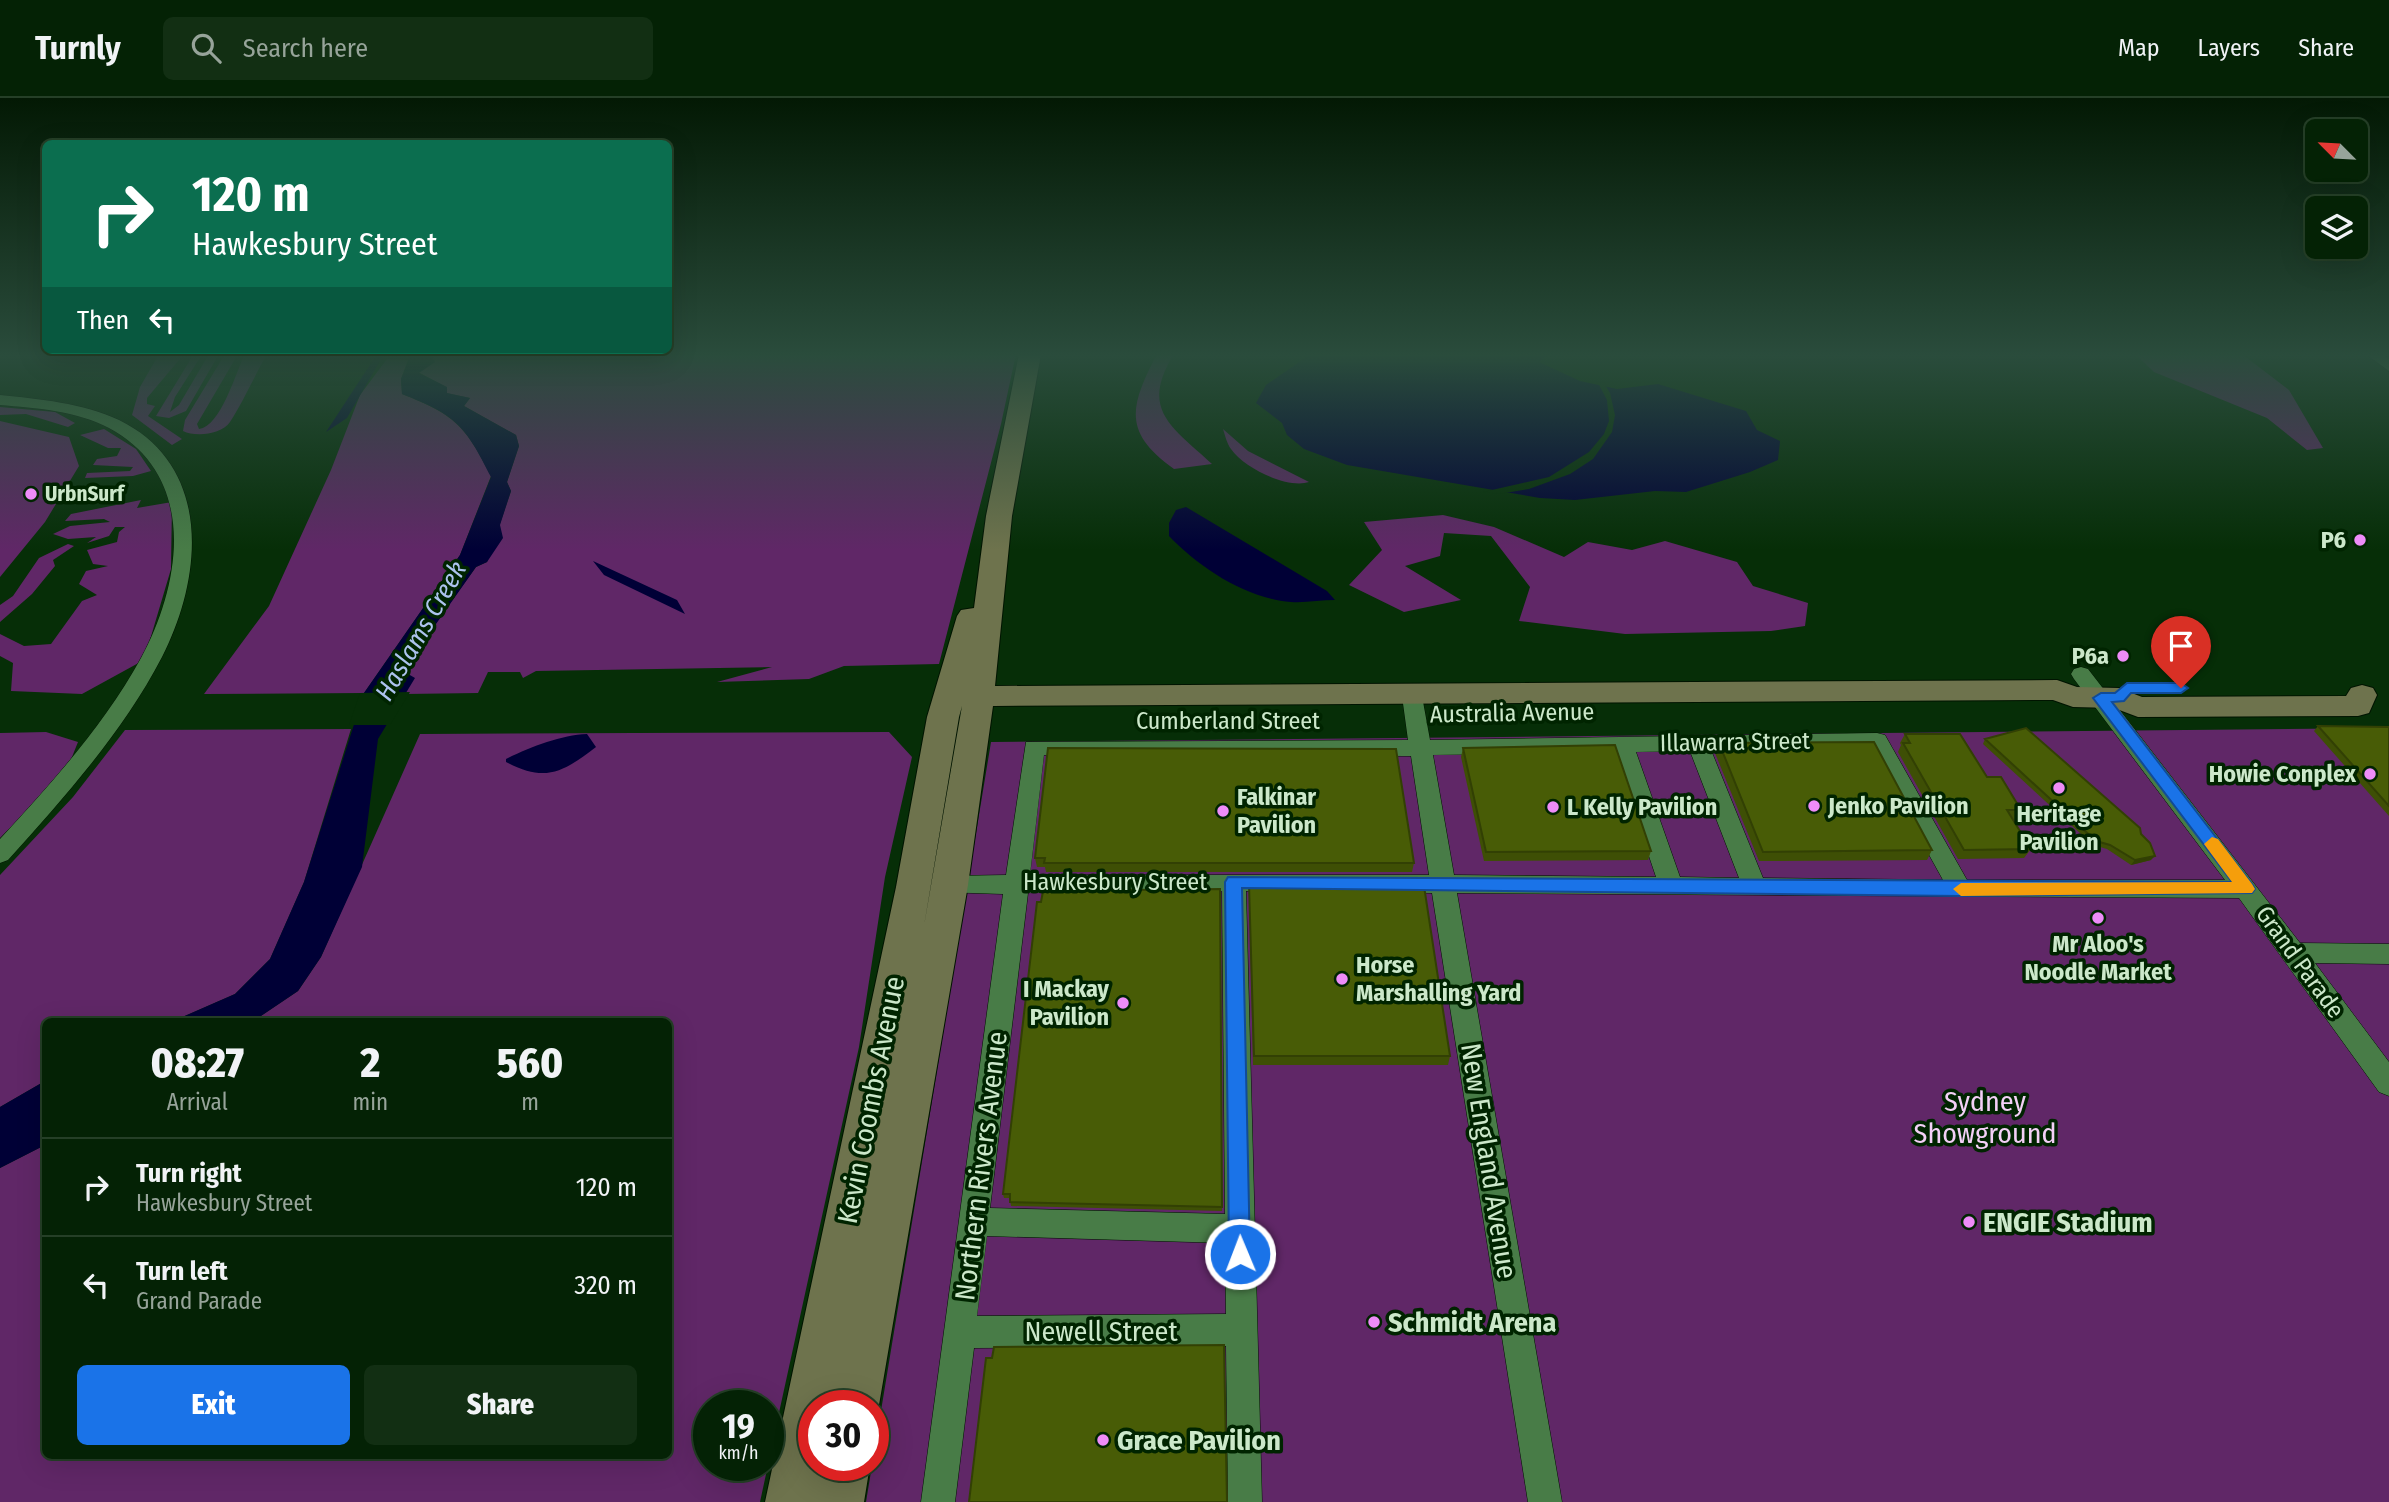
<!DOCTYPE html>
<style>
:root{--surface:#042205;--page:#122f13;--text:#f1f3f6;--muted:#97a49a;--line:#253f27;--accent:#1a73e8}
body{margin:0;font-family:"Fira Sans Condensed",sans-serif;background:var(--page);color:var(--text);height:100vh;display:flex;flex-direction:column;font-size:26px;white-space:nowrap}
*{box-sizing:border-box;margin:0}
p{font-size:23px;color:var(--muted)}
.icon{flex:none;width:38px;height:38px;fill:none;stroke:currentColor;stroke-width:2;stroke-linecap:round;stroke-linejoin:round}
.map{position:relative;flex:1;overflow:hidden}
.sheet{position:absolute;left:42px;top:920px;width:630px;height:441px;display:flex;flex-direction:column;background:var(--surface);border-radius:10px;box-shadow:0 7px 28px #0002,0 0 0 2px var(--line)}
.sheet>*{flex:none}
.top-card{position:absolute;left:42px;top:42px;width:630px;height:214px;border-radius:10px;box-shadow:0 7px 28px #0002,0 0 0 2px var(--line);background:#0b6e4f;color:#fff;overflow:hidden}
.needle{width:46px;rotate:294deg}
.fabs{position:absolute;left:2305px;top:21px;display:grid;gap:14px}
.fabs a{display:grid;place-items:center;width:63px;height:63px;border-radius:10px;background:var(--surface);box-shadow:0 7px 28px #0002,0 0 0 2px var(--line);font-size:35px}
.speed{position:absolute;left:693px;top:1292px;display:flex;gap:14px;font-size:35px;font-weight:700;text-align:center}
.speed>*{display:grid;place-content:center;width:91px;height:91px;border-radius:50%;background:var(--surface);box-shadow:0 7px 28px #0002,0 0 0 2px var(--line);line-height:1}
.speed small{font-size:18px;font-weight:400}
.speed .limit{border:10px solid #d22;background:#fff;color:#111}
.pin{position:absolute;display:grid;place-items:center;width:60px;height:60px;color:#fff;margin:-72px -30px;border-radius:50% 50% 50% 0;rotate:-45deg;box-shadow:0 0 7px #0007}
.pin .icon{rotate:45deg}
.me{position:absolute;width:77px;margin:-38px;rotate:359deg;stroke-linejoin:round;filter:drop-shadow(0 0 5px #0008)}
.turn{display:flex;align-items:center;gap:24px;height:147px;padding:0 35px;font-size:32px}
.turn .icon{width:91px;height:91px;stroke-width:2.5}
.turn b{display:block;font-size:49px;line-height:60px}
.then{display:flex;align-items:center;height:66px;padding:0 35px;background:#0003;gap:14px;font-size:26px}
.eta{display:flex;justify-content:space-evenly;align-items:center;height:119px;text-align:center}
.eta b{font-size:42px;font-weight:800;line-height:49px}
.cta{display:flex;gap:14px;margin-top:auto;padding:14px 35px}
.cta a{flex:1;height:80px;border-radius:10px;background:var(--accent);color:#fff;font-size:28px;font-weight:800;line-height:80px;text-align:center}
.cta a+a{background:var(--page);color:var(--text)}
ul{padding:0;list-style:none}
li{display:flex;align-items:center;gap:21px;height:98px;padding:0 35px;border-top:2px solid var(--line)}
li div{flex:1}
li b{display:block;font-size:26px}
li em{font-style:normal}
header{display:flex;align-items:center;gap:42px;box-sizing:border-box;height:98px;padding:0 35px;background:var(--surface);border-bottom:2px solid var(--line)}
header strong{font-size:33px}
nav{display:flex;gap:38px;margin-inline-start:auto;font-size:24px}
.search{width:490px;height:63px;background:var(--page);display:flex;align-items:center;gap:18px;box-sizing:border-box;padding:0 24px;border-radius:10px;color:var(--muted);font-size:26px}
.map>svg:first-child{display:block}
.green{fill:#602767}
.water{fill:#000036}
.pier{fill:#062e07}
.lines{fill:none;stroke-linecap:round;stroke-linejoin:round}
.street-casing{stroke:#001400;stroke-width:1}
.secondary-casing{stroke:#001400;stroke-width:2}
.street{fill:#487c47;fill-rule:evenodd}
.secondary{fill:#6e734d;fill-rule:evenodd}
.wall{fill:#3e4f05}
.shaded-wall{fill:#324004}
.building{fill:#485c06;stroke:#324004;stroke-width:2}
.route{fill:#1a73e8;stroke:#114b97;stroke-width:2}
.slow{fill:#f59e0b}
.poi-dot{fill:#ee8cf8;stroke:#002400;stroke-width:2.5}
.labels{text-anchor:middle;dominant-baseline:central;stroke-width:7;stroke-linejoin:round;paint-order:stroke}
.far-poi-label{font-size:21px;font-weight:bold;fill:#cce8ca;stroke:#002400;text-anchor:start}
.poi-label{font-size:24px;font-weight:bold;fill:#cce8ca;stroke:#002400;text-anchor:end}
.street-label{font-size:24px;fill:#cce8ca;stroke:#002400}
.water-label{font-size:26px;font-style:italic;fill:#adc3ee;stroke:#002400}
.near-street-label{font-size:28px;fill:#cce8ca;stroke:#002400}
.near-park-label{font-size:28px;fill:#f4d0f7;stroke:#002400}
.near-poi-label{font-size:28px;font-weight:bold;fill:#cce8ca;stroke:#002400;text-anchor:start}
</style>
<header>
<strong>Turnly</strong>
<div class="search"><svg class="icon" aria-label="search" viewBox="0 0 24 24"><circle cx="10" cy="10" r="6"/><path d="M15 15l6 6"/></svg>Search here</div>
<nav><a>Map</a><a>Layers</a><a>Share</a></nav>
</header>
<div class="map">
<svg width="2389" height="1404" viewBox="0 0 2389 1404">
<rect width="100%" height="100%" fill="#062e07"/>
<path class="green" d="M159,256h25l-37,44v6l8,2 -7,10 34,23 -10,6 -40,-30 8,-28z
M209,256h10l-33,57 -17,7 -13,-2 36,-59 9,-1 -26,41 -5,15 9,-7z
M225,256h13l-41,70 2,5c22,-3 36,-55 46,-75h22c-12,21 -24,48 -37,68 -9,13 -35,15 -47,9l2,-11z
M431,256h585l-15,70 -62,240 -95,2 -35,13 -92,3 55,-15 -236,4 -13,7 -3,-6h-32l-10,21 -73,1 -2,-22 8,-14 65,-91 11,-5 24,-71 -4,-9 12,-36 -3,-11 -52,-29 6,-8 -24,-5v-6l-28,-15 16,-10z
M1157,256h17c-35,56 -2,73 38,110l-38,5c-52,-37 -44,-63 -17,-115z
M2135,256h107l47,36 34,58 -16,2 -40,-32 -113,-46z
M387,261l21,1 -7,19 1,15c53,21 63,31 89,82l-31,79 -96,138 -160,1 65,-88 62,-136 29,-75z
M0,309l55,5 20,11 -7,4 -42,-13 -26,1z
M0,323l69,16 10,29 -34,56 -45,55z
M104,331l32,20 15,22 -18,5 -48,2 2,-5 43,-2 3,-4 -40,-2 4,-6 20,-3 4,-8h-13l-28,-13z
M1223,331l25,22 61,31c-22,7 -65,-14 -78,-33 -4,-5 -6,-14 -8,-20z
M141,402l-4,8 35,-6 -1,67 -27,91 -62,34 -71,-3 2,-28 -13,-7v-22l24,12 27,-2 31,-43 15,-6 -18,-11 7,-13 22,-5 -15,-2 -6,-14 30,-8 2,-10 6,-5h-10l-6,9 -22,7 9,-6 -28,2 -15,-5 17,-8 40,-4 -6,-3 -39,2 6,-7z
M1443,417l51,12 70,30 24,-15 44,8 33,-9 72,21 16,24 55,17 -3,23 -34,5 -146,3 -106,-13 11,-34 -39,-51 -47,-3 -4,23 -35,10 56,34 -57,12 -55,-27 33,-35 -18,-28z
M68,446l6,2 -21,14 2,6 -23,28 -32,28v-17l13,-9 26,-38z
M2389,630v774h-1523l125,-760z
M351,631l-47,153 -34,77 -35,35 -64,28h-125l-1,59 -45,26v-232l73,-78 52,-67z
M46,634l32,10 -12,30 -66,66v-105z
M889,634l23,25 -27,120 -26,170 -91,416v-58h-59v60h59l-8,37h-760v-334l45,-23 1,311h622v-434h-416l46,-31 23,-34 99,-223z"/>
<path class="water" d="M377,256h7l-37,64 -21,14z
M411,256h20l4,8 -16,11 28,14v6l23,5 -6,8 52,29 3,11 -12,36 4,9 -11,34 3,13 -16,24 -11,5 -73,104 12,7 -37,61 -16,128 -41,90 -23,34 -46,31h-81l64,-28 35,-35 34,-77 60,-189 96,-138 31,-78c-26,-52 -35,-62 -89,-83l-1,-15z
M1311,256h238l-10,8 41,19 37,8 41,-5 88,27 11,19 23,11 -2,19 -28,12 -64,20 -31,-1 -80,9 -35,-2 -193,-33 -43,-16 -17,-14 -5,-12 -26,-20 10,-18z
M1186,409l141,84 8,9c-14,0 -30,3 -44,2 -46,-4 -91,-34 -122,-66v-13l7,-13z
M593,463l84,39 8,14 -81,-39z
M587,636l9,13c-33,25 -50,36 -90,15v-3c24,-12 55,-24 81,-25z
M45,983v64l-45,23v-61z"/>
<path class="pier" d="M1597,283l7,2 6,10 5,22 -3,17 -19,27 -23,15 -41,15 -30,5 -16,-2 66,-15 40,-25 15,-18 5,-13 -2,-21z
M410,594l-20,33h-41l11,-32z"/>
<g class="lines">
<g class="street-casing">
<path id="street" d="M2366,256h16l7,5v12z
M0,297c39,4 83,8 119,25 94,46 84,157 43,237 -39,75 -98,141 -154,203l-8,3v-24c51,-55 105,-115 141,-181 41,-76 57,-182 -32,-230 -32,-17 -73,-20 -109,-23z
M2081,569l7,2 212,274 89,1v20l-74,-1 74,99v34l-10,-4 -140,-194 -782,-5 105,609h-34l-96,-609 -186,-2 16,611h-34l-2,-156 -252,2 -19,154h-34l82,-608 -62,-2 -3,-7 3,-7 9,-2 56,-1 20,-133 382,-2 -6,-44 10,-7 10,7 8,44 447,-7 8,2 82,145h258l-151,-201 -3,-5 3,-5zM1870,650l73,132 -180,-2 -52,-128zM1690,653l49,127 -59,-1 -44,-125zM1614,654l42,125 -202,-2 -21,-120zM1044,657l367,1 18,119h-399zM1222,793l3,323 -235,-6 38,-315zM987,1138l238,7 1,71 -249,2z"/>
</g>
<g class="secondary-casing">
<path id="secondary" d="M1019,256h22l-29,162 -17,170 1062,-6 20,7 42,1 23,9 204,-1 5,-8 11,-3 11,3 4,7 -8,18 -11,3 -220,1 -24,-9 -41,-1 -20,-7 -1060,6 -25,179 -89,520 -6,14v-14h-59v60h56l-6,37h-99l131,-615 31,-170 30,-101 4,-6 13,-2 12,-92zM962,608l-38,220 35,-209z"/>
</g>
<use href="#street" class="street"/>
<use href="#secondary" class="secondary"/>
</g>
<path class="wall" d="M2318,628l71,1v89l-75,-85z
M1905,636l82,43 34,33 -6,10h-2l18,29 -7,9 -66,1 -60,-107 3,-7 -1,-2z
M1985,641l156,95 10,26 -20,5 -24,-16 -14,-4 -110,-101z
M1719,645l213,107 -5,10 -168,1 -44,-108z
M1463,650l188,103 -3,9 -164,1 -23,-104z
M1035,760l379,5 -2,9h-366l-1,-5h-8z
M1249,786l201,172 -2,9h-195z
M1220,791l2,322 -211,-5 -1,-8h-6l-1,-4z"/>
<path class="shaded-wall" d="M2155,758l-4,4 -20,5 4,-5z"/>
<path class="building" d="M2318,628l71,1v79z
M2026,630l114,100 1,6 9,9 5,13 -20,4 -25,-15 -14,-4 -111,-102z
M1905,636h55l27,43h14l20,33h-14l24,39 -67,1 -61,-107h7z
M1874,644l58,108 -169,2 -44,-109z
M1615,647l36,106 -165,1 -23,-104z
M1048,650l348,1 18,114h-370l1,-5h-10z
M1249,786l175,2 26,170h-196z
M1220,791l2,318 -212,-5v-8h-7l34,-292h4l2,-11z
M1224,1247l3,157h-258l17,-144h6l2,-11z"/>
<linearGradient id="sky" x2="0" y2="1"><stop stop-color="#031904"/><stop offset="0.57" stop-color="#2a4c3c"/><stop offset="1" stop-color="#2a4c3c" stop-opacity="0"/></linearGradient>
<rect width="2389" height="452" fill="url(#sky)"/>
<path class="route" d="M2127,585h54l7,5 -7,5h-50l-7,8 -12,1 140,182 3,5 -3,4 -292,3 -718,-8 8,366 -3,7 -7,3 -8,-3 -3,-7 -4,-372 3,-5 1004,5 -139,-184 8,-5h14z"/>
<path class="slow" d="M2212,739l6,2 34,45 3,5 -3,4 -291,3 -8,-7 8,-6 271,-1 -28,-38z"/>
<g class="poi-dot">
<circle cx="31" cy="396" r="7"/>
<circle cx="2360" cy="442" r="7"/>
<circle cx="2123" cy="558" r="7"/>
<circle cx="2370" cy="676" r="7"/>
<circle cx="2059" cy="690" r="7"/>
<circle cx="1814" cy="708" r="7"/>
<circle cx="1553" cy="709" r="7"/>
<circle cx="1223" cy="713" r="7"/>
<circle cx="2098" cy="820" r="7"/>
<circle cx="1342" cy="881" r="7"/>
<circle cx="1123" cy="905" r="7"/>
<circle cx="1969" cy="1124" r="7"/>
<circle cx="1374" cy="1224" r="7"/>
<circle cx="1103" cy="1342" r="7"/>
</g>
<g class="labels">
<g class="far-poi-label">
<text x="45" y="396">UrbnSurf</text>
</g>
<g class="poi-label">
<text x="2346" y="442">P6</text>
<text x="2109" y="558">P6a</text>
<text x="2356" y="676">Howie Conplex</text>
<text x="1237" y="699" text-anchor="start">Falkinar<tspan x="1237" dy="28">Pavilion</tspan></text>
<text x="1828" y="708" text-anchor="start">Jenko Pavilion</text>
<text x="1567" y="709" text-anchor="start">L Kelly Pavilion</text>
<text x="2059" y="716" text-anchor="middle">Heritage<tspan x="2059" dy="28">Pavilion</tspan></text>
<text x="2098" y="846" text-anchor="middle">Mr Aloo's<tspan x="2098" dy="28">Noodle Market</tspan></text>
<text x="1356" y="867" text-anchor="start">Horse<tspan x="1356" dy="28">Marshalling Yard</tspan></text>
<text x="1109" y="891">I Mackay<tspan x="1109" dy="28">Pavilion</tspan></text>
</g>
<g class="street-label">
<text transform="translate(1512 615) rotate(-1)">Australia Avenue</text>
<text x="1228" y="623">Cumberland Street</text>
<text transform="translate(1735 644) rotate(-1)">Illawarra Street</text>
<text x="1115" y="784">Hawkesbury Street</text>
<text transform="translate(2300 864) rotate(54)">Grand Parade</text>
</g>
<g class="water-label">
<text transform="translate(421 533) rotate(-60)">Haslams Creek</text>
</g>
<g class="near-street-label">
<text transform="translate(871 1002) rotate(-79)">Kevin Coombs Avenue</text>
<text transform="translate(1489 1063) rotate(81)">New England Avenue</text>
<text transform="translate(981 1068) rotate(-83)">Northern Rivers Avenue</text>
<text x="1101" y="1233">Newell Street</text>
</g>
<g class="near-park-label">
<text x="1985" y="1003">Sydney<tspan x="1985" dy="32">Showground</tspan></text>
</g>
<g class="near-poi-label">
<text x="1983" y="1124">ENGIE Stadium</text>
<text x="1388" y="1224">Schmidt Arena</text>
<text x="1117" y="1342">Grace Pavilion</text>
</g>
</g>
</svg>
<div class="fabs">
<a><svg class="needle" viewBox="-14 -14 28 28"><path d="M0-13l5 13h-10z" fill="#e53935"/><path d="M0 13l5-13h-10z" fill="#97a49a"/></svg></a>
<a><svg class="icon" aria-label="layers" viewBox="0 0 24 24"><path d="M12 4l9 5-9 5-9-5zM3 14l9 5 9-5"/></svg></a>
</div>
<div class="speed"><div>19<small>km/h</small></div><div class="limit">30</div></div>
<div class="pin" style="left:2181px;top:590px;background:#d93025"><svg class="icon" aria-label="arrive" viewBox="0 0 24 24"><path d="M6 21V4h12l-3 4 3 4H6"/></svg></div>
<svg class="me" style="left:1240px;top:1156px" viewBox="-20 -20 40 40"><circle r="17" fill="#1a73e8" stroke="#fff" stroke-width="3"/><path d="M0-11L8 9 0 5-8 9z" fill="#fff"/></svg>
<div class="top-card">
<div class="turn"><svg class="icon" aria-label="right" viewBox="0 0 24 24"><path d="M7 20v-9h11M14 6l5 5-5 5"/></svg><div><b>120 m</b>Hawkesbury Street</div></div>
<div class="then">Then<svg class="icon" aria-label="left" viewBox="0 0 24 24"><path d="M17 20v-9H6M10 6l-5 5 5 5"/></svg></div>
</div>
<section class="sheet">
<div class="eta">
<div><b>08:27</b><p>Arrival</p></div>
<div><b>2</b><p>min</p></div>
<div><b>560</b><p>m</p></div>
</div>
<ul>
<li><svg class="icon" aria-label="right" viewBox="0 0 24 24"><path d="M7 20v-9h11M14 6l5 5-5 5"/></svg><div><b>Turn right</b><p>Hawkesbury Street</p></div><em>120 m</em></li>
<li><svg class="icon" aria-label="left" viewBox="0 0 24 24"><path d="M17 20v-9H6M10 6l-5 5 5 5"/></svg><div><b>Turn left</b><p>Grand Parade</p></div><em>320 m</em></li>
</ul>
<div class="cta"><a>Exit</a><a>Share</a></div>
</section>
</div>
